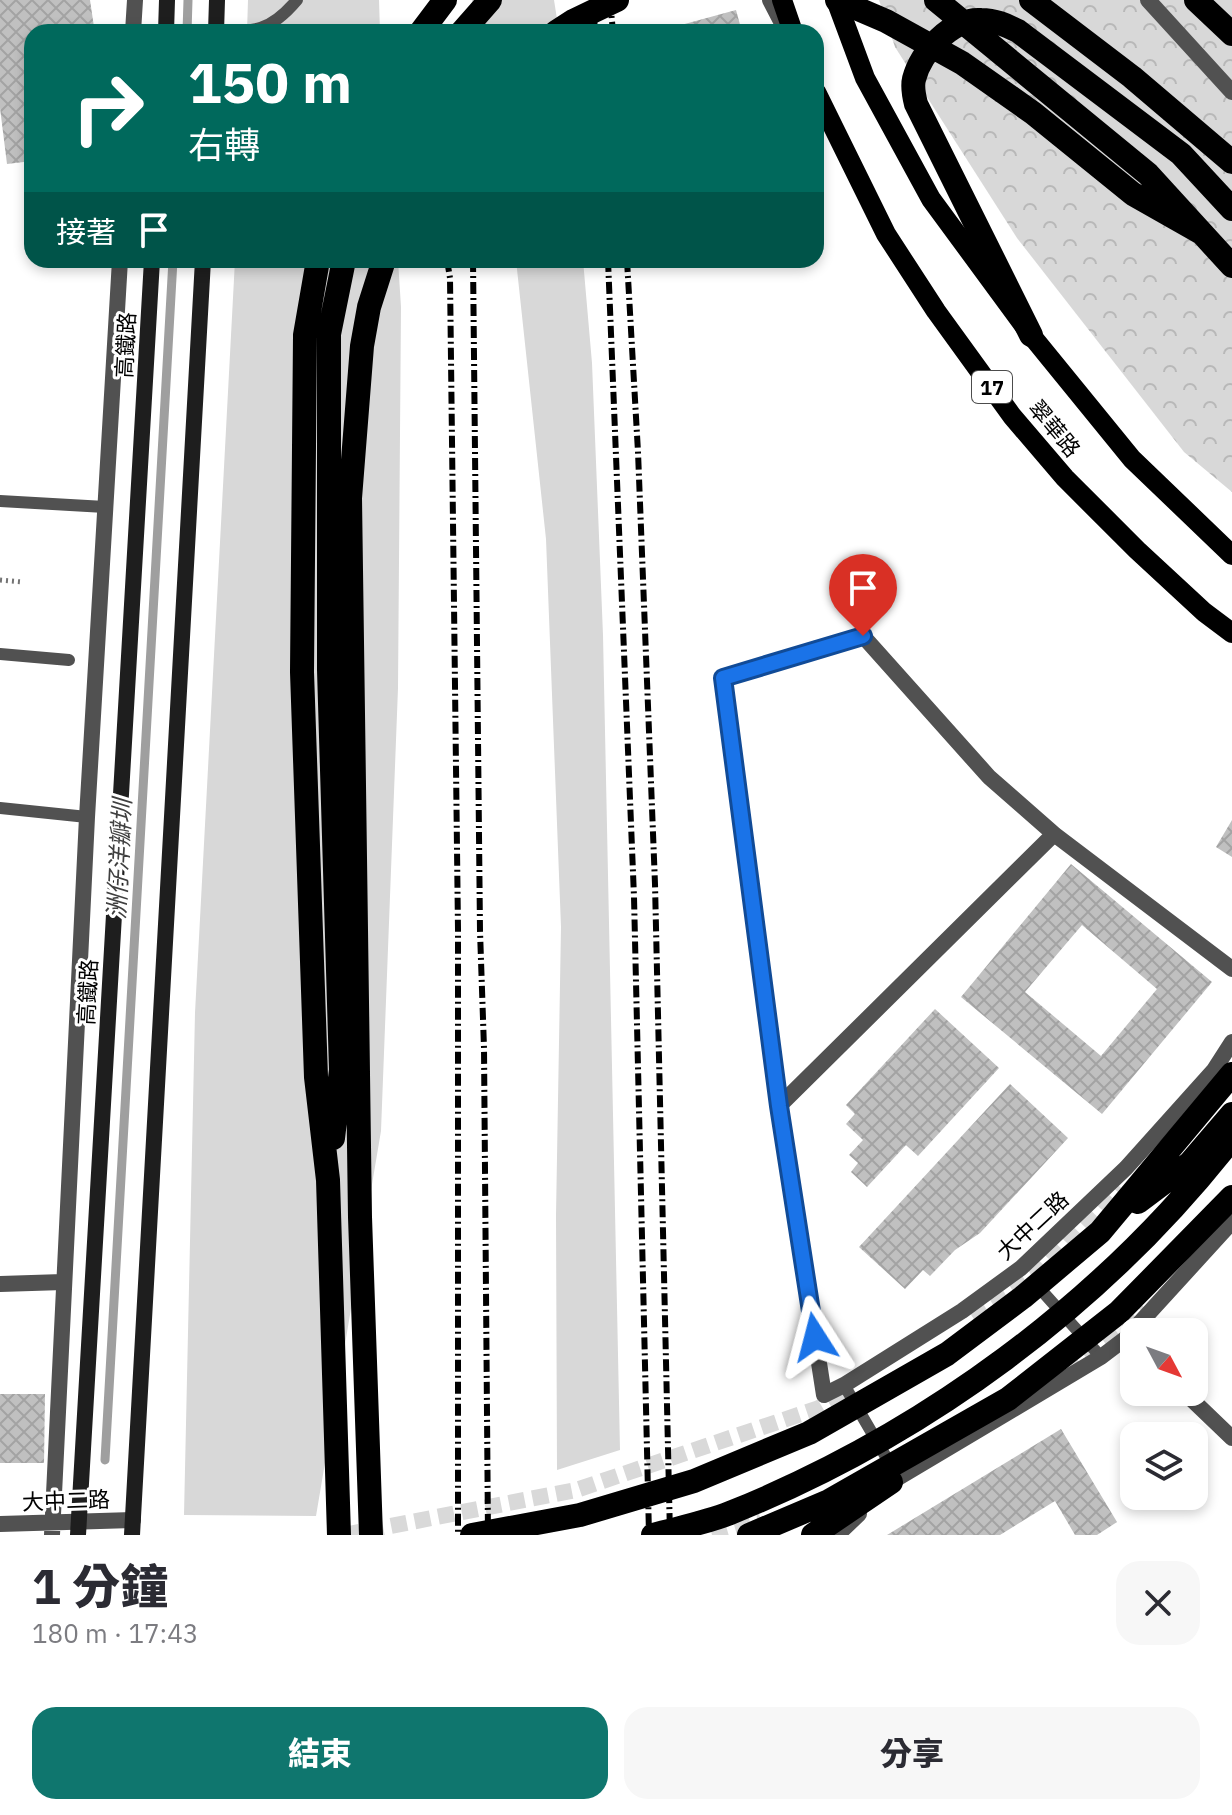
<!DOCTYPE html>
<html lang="zh-TW">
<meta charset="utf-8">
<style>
:root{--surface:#fff;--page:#f7f7f7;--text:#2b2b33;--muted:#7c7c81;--accent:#0f766e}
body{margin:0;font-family:"IBM Plex Sans","Noto Sans TC",sans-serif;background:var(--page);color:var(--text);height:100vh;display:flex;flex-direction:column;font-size:30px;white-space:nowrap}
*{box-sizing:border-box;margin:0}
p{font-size:26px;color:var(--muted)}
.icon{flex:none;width:44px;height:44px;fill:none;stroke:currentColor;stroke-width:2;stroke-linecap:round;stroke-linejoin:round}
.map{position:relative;height:1535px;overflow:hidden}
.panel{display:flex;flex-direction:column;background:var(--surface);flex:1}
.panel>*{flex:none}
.hud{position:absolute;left:24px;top:24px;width:800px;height:244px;border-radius:24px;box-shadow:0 4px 12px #0003;background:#00695c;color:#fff;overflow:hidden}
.needle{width:52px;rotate:131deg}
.controls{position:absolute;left:1120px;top:1318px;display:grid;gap:16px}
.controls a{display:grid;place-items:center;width:88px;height:88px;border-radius:16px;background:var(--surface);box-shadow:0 4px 12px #0003;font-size:40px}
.pin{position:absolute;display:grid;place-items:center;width:68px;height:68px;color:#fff;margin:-82px -34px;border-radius:50% 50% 50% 0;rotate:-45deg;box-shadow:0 0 8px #0007}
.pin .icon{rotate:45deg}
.me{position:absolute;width:88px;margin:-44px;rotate:351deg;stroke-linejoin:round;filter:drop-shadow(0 0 6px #0008)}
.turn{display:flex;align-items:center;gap:28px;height:168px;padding:0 32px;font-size:36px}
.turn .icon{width:104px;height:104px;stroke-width:2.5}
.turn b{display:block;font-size:56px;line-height:68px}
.then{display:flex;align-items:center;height:76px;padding:0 32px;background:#0003;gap:16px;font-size:30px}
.round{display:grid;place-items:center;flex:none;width:84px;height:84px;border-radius:24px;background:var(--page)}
.overview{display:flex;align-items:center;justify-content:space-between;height:136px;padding:0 32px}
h1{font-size:48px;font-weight:800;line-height:60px}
.button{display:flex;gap:16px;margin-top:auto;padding:16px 32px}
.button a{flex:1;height:92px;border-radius:24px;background:var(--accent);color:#fff;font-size:32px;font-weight:800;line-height:92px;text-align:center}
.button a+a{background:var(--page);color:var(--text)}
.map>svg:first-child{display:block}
.grass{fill:#d8d8d8}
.park{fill:url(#park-crowns)}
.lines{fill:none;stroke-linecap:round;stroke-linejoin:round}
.stream{stroke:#9f9f9f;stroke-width:9}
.building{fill:url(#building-cross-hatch);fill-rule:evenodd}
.street-tunnel{stroke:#d9d9d9;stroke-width:16;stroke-dasharray:16 8;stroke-linecap:butt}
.path{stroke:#737373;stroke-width:5;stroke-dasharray:2 4;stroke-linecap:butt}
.lane{stroke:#515151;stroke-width:12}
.street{stroke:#515151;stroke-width:16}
.secondary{stroke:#1e1e1e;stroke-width:16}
.primary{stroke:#000;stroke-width:20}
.highway{stroke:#000;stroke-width:24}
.rail{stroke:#000;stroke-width:6;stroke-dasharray:12 4 2 4;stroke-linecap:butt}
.route-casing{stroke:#114b97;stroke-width:20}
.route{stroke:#1a73e8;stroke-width:14}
.labels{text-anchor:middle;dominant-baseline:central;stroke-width:6;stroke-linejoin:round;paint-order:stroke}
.shield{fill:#fff;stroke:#4c4c4c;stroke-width:2}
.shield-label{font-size:20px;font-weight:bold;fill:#000}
.street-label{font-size:22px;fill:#000;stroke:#fff}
.water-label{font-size:24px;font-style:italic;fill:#404040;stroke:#fff}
</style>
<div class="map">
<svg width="1232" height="1535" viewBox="0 0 1232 1535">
<defs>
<pattern id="park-crowns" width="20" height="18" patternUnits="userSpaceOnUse" patternTransform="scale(2)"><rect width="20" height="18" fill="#d8d8d8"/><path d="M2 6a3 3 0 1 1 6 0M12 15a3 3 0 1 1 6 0" fill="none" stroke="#b8b8b8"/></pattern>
<pattern id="building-cross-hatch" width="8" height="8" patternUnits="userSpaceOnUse" patternTransform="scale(2)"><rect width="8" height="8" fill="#c0c0c0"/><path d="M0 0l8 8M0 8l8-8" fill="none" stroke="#a3a3a3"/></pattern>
</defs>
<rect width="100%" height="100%" fill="#fff"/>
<path class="grass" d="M248,0h131l1,32h-133z
M472,0h82l5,32h-81z
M235,260h163l3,47 -3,381 -17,443 -65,385 -132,-1 11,-502z
M516,260h67l9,103 11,272 17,815 -63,20 -1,-255 5,-288 -15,-388z"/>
<path class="park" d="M879,0h353v492l-48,-40 -167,-214 -122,-191z"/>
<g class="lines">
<path class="stream" d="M187,32l1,-32
M105,1460l68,-1200"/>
</g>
<path class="building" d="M0,0h90l4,27 -62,5v129l-25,3 -7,-56z
M736,10l6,22h-83v-1z
M1232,820v37l-16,-10z
M1071,864l141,118 -110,132 -141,-117zM1082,925l75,64 -56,67 -76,-64z
M935,1009l64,59 -81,88 -12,-11 -39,42 -16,-15 7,-9 -9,-8 14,-15 -17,-16 9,-10 -9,-9z
M1010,1084l58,54 -88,95 -25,17 -25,26 -7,-6 -18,19 -46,-42z
M0,1394h45l-1,69h-44z
M1061,1429l56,93 -20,13h-22l-20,-34 -55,34h-113z"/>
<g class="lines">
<path class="street-tunnel" d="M970,1313l63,-39 85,-89
M1066,1371l80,-61
M344,1535l232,-45 243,-82 34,-20
M712,1535l49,-14"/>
<path class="path" d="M0,580l22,2"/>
<path class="lane" d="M216,30c39,2 54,2 81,-30
M0,501l105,6
M0,654l69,6
M0,808l87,9
M1034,1282l67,75
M844,1385l49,84"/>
<path class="street" d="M770,0l14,27
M1148,0l84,92
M133,32l2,-32
M1232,969l-178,-135 -65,-57 -126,-141 -140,42 56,428 45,289 20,-10 118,-74 59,-43 105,-100 88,-98 18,-28
M779,1106l275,-272
M0,1284l63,-2
M1184,1392l48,46
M884,1490l14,-12 203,-121 25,-19 106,-116
M0,1524l133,-4
M52,1535l35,-718 33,-557
M837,1535l22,-21"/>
<path class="secondary" d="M166,32l1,-32
M216,32l1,-32
M78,1535l74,-1275
M132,1535l71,-1275"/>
<path class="primary" d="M782,0l11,32
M836,0l29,78 66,121 100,136 101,124 100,96
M816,92l70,142 50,77 76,105 53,62 72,72 67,62 28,21"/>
<path class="highway" d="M837,0l49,21 76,42 71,50 100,81 67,38
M936,0l212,174 84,92
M1031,0l101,77 100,85
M1196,0l36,34
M421,32l24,-32
M462,32l28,-32
M556,32l17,-11 44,-21
M318,260l-13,75 -3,337 14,405 12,103 11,355
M1031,335l-115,-231c-2,-8 -4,-17 -2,-25 7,-27 38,-61 67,-59 14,0 25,5 37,11l163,123 51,55
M333,1138l8,-68 -12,-400v-336l15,-74
M1138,1202l52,-39 42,-49
M371,1535l-11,-318 -10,-719 12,-152 7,-39 15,-47
M472,1535l108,-20 114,-34 115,-48 138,-79 76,-57 77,-65 132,-158
M653,1535c25,-7 52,-12 77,-22 194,-78 373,-209 502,-375
M749,1535l80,-34 179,-102 111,-87 113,-115
M813,1535l78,-53"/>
<path class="rail" d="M593,0l2,32
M610,0l3,32
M447,260l3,18 8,652v605
M473,260l7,671 4,117 4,487
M608,260l26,637 15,638
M627,260l11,192 17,432 15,651"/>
</g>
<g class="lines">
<g class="route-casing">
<path id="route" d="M815,1337l-36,-231 -56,-428 140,-42"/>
</g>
<use href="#route" class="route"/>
</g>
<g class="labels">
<rect class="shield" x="972" y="371" width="40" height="32" rx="6"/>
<g class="shield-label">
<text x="992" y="387">17</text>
</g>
<g class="street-label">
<text transform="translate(125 345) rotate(-87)">高鐵路</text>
<text transform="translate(1055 428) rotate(50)">翠華路</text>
<text transform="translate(87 992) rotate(-87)">高鐵路</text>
<text transform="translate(1032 1225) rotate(-43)">大中二路</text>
<text transform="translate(66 1500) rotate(-2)">大中二路</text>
</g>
<g class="water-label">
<text transform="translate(119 859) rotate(-87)">洲仔洋瓣圳</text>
</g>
</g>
</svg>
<div class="controls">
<a><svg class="needle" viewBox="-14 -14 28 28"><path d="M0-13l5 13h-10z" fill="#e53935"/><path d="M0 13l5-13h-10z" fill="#7c7c81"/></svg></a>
<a><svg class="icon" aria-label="layers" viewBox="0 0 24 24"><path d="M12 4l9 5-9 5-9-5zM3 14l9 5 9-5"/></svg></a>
</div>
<div class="pin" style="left:863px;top:636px;background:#d93025"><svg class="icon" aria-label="arrive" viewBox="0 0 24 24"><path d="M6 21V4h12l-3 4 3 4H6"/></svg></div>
<svg class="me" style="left:815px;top:1337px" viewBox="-20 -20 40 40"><path d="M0-17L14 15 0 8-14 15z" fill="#1a73e8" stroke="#fff" stroke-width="4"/></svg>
<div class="hud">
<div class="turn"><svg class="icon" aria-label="right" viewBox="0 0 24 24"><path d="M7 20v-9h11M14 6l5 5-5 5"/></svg><div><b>150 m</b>右轉</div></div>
<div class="then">接著<svg class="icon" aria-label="arrive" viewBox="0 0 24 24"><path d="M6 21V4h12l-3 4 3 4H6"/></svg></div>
</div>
</div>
<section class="panel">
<div class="overview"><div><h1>1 分鐘</h1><p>180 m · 17:43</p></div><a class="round"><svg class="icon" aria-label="close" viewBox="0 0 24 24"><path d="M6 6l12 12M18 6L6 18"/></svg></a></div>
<div class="button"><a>結束</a><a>分享</a></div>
</section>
